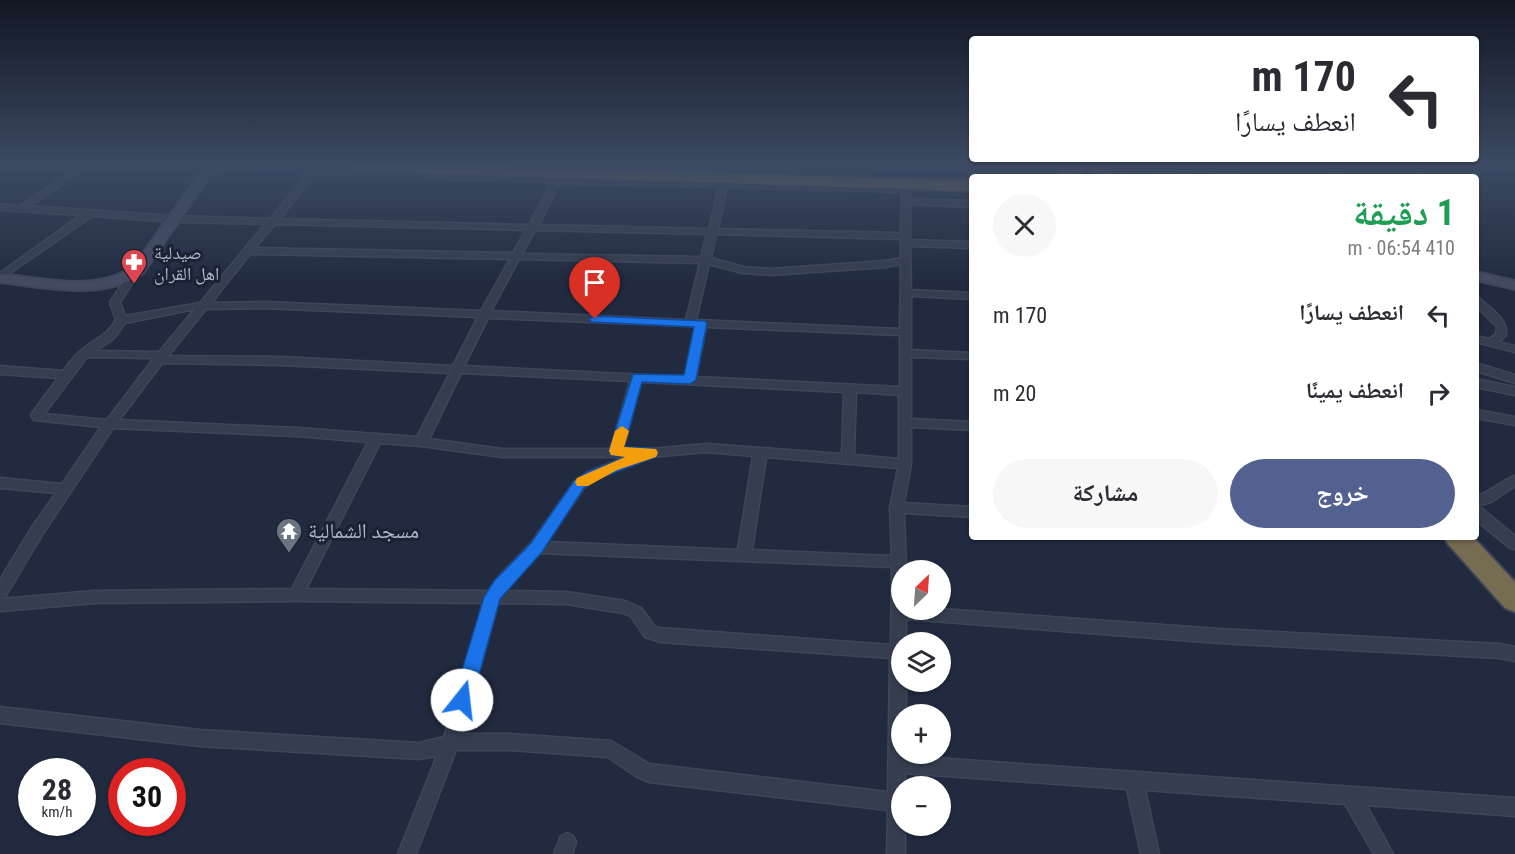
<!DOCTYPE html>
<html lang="ar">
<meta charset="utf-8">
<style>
:root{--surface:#fff;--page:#f7f7f7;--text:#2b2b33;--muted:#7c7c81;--accent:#52618f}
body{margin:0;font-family:"Roboto Condensed","Noto Naskh Arabic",sans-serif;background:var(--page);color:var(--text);direction:rtl;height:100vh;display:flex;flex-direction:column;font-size:22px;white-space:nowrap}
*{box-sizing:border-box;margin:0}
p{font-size:20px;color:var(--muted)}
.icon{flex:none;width:33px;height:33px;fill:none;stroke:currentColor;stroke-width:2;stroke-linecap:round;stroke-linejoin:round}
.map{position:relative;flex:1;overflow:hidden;direction:ltr}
.panel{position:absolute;left:969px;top:174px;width:510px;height:366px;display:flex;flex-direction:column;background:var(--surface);border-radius:6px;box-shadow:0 2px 4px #0004;direction:rtl}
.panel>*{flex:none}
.banner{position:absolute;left:969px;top:36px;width:510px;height:126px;border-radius:6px;box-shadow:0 2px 4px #0004;direction:rtl;background:#fff;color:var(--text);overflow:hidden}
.needle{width:39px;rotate:25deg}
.controls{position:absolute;left:891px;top:560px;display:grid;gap:12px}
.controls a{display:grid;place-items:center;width:60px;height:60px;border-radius:50%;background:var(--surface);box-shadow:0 2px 4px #0004;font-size:30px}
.speed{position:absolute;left:18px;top:758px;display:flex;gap:12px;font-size:30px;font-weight:700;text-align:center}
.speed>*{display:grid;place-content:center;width:78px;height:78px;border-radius:50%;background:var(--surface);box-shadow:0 2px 4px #0004;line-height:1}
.speed small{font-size:15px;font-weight:400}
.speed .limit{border:9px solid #d22;background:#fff;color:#111}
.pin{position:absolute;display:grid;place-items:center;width:51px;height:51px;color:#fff;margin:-62px -26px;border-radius:50% 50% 50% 0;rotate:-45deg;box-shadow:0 0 6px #0007}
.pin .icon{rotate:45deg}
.me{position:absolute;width:66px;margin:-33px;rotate:16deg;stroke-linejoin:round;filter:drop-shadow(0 0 4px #0008)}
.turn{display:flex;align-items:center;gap:21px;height:126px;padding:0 24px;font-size:27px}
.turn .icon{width:78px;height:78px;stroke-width:2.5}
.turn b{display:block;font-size:42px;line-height:51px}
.round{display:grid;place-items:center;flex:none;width:63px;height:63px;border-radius:32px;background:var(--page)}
.headline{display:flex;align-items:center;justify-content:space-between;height:102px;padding:0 24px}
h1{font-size:36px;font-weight:700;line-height:45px;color:#1e9e55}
.action{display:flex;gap:12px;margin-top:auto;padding:12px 24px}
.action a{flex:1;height:69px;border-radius:36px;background:var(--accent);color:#fff;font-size:24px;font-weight:700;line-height:69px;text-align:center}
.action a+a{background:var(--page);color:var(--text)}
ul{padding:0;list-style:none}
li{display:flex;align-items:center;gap:18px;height:78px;padding:0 24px}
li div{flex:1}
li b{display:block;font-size:22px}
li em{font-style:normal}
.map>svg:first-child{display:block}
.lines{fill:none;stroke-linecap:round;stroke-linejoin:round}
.street-casing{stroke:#3e4658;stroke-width:3}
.secondary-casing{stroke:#3e4658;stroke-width:4}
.highway-casing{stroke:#3d4557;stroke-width:4}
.street{fill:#353d4f;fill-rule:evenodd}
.secondary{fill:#434b62;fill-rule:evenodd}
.highway{fill:#766c52;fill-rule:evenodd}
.route{fill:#1a73e8;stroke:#114b97;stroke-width:1.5}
.slow{fill:#f59e0b}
.labels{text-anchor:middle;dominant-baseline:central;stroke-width:6;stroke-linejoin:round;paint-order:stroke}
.far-poi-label{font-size:18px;fill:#b1b8ca;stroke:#1a2234;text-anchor:start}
.poi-label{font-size:21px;fill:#b1b8ca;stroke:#1a2234;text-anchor:start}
</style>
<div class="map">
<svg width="1515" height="854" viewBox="0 0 1515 854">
<rect width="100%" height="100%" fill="#212a3f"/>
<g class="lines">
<g class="street-casing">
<path id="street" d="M86,166v3l-56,37 144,10 96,3 39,-48h3l590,16 1,-5h3l4,2v15l62,2v6l-62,-3v36l62,2v6l-62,-2 1,44 61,3v6l-61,-3v54l61,3v6l-61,-2v62l61,3v8l-61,-3v37l-7,39 68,4v10l-68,-4 2,57h-4v39h38l279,20 281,15 15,3v14l-15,-3 -281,-15 -313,-24v23h-4v39h4v33h-4v39h4l-1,3 610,42v18l-149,-11 27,49h-19l-29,-50 -200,-14 14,64h-18l-14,-65 -222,-16v13h-3v39h3v29h-18l1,-44 -239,-28 -12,-5 -29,-20 -98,-7h-54l-40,104h-18l39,-98 -18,3 -219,-13 -200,-23v-16l200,23 219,13 25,-6 39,-134 -187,-2 -202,2 -94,8v-31l32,-53 24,-34 -56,-5v-10l62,6 39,-57 -67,-7 -3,-5 27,-37 -58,-4v-8l63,5c6,-8 12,-16 20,-22 12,-10 25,-14 33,-29l-6,-18 19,-28h6l2,2 -17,26 5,14 75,-13 65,-79 -91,-2 -82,-6 -92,64v-7l81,-58 -81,-5v-6l20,2 54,-36 -74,1v-4zM314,176l238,6 -23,43 -250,-6zM560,183l159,4 -10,42 -171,-4zM727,187l175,5 -1,41 -183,-4zM275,224l251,6 -13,23 -258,-5zM535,230l172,4 -6,23 -179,-3zM716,234l185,5v19l-16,3 -114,8 -28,-2 -32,-9zM250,254l260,5 -29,52 -217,-9 -53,1zM519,259l181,4 -14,57 -195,-9zM709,264l34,9 28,2 114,-8 16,-3 -1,65 -204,-9zM264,308l214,9 -25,49 -172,-9 -113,-1 38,-47zM195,309l-36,43 -64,-1 18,-12 12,-16zM488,318l202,8h5l-10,51 -221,-11zM706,327l194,8v52l-204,-10zM87,357l67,1 -47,62 -63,-6zM162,363l119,2 169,8 -33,64 -120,-9 -178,-8zM461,373l169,8 -19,68h-109l-73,-10zM641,382l203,10 -2,62 -136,-10 -55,5h-28zM856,392l43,3v64l-45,-4zM113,428l184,8 71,6 -76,147 -198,2 -93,8 4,-2 37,-62zM380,443l41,3 81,11h124l-38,15 -14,10 -43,61 -29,30 -14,18 -182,-2zM706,452l47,4 -15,94 -191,-8 37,-54 12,-10 54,-21zM766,457l132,11 -8,40 2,48 -140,-6zM539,553l353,14 -1,78 -231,-17 -5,-1 -14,-19 -16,-7 -59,-9 -61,-1zM498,603l68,1 57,9 8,3 14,21 15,5 230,16 -2,134 -239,-28 -38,-23 -101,-7h-48z
M1328,166h8l9,11h-8z
M1413,166h8l1,11h-8z
M1145,169l95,6 4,2c-47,0 -95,-4 -142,-3l-4,-2 4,-2z
M1476,298l4,1c11,10 28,20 26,36l-7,7 16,4v6l-39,-10v-6l13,3 7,-5 1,-7 -21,-21z
M1476,363l39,12v8l-39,-12z
M1476,379l39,8v8l-39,-8z
M1476,410l39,7v8l-39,-7z
M1515,476v10l-24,16 -15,4v-10c14,-3 25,-15 39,-20z
M1476,507l5,1 34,28v13l-5,-1 -34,-28z
M567,833l6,3 3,6 -4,12h-18l7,-18z"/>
</g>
<g class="secondary-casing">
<path id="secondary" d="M217,166h14l-23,12 -65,95c-41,28 -97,14 -143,9v-8c42,4 96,19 133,-7l67,-93z
M1476,272l39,9v8l-39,-9z"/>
</g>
<g class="highway-casing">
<path id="highway" d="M351,166h137l484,15v10l-614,-20 -5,-2z
M1070,166h16l-10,11h-22z
M1088,166h16l12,11h-17z
M1444,537h29l42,45v30l-10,-4 -57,-64z"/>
</g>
<use href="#street" class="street"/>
<use href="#secondary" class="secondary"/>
<use href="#highway" class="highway"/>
</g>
<linearGradient id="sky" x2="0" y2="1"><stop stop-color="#121723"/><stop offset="0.58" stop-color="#3d4a63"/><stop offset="1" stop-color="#3d4a63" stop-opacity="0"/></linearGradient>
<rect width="1515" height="285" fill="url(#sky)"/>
<path class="route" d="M595,316l110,5 2,2 -11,57 -6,4 -48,-2 -18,65 27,1 7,5 -2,4 -59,22 -13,9 -42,64 -42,47 -28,101 -3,6 -7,3 -6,-3 -3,-6 31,-103 10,-16 37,-38 43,-62 13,-9 39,-15 -15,-2 -2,-4 24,-77 51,1 10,-48 -103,-5 -2,-3z"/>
<path class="slow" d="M622,426l7,5 -5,16 32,2 2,4 -2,4 -39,13 -29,16h-11l-2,-4 2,-4 48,-21 -14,-2 -2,-4 6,-20z"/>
<defs>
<g id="pharmacy-pin" transform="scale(1.35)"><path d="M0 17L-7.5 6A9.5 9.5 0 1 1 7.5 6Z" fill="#e0444e" stroke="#1a2234"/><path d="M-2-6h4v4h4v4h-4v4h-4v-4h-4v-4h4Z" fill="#fff"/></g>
<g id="temple-pin" transform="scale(1.35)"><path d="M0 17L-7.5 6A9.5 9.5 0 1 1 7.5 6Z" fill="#6b7280" stroke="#1a2234"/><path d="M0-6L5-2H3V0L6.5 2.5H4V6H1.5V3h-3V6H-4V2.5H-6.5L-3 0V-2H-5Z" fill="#fff"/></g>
</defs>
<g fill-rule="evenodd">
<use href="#pharmacy-pin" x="134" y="262"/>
<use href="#temple-pin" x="289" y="531"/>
</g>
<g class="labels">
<g class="far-poi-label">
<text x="154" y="252">صيدلية<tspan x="154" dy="21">اهل القران</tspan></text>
</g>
<g class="poi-label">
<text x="308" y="531">مسجد الشمالية</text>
</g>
</g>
</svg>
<div class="controls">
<a><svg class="needle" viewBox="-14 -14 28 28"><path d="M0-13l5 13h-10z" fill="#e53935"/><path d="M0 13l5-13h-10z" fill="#7c7c81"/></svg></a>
<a><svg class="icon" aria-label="layers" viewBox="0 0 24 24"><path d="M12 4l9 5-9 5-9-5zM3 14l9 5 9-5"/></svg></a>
<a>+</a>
<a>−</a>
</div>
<div class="speed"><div>28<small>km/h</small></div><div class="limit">30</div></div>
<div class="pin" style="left:595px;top:319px;background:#d93025"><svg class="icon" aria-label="arrive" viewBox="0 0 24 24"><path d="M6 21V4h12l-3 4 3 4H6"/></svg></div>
<svg class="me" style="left:462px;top:700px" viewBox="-20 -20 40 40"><circle r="19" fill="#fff"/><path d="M0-13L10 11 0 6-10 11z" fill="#1a73e8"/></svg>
<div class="banner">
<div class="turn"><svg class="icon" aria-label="left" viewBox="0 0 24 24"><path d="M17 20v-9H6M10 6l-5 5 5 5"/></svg><div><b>170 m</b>انعطف يسارًا</div></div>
</div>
<section class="panel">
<div class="headline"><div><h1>1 دقيقة</h1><p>410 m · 06:54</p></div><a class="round"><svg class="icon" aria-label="close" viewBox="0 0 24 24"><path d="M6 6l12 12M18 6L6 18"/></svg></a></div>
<ul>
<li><svg class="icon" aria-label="left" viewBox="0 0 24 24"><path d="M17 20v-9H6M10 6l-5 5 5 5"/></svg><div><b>انعطف يسارًا</b></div><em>170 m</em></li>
<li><svg class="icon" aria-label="right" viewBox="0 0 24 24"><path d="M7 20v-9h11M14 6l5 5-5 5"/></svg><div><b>انعطف يمينًا</b></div><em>20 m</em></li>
</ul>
<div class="action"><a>خروج</a><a>مشاركة</a></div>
</section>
</div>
